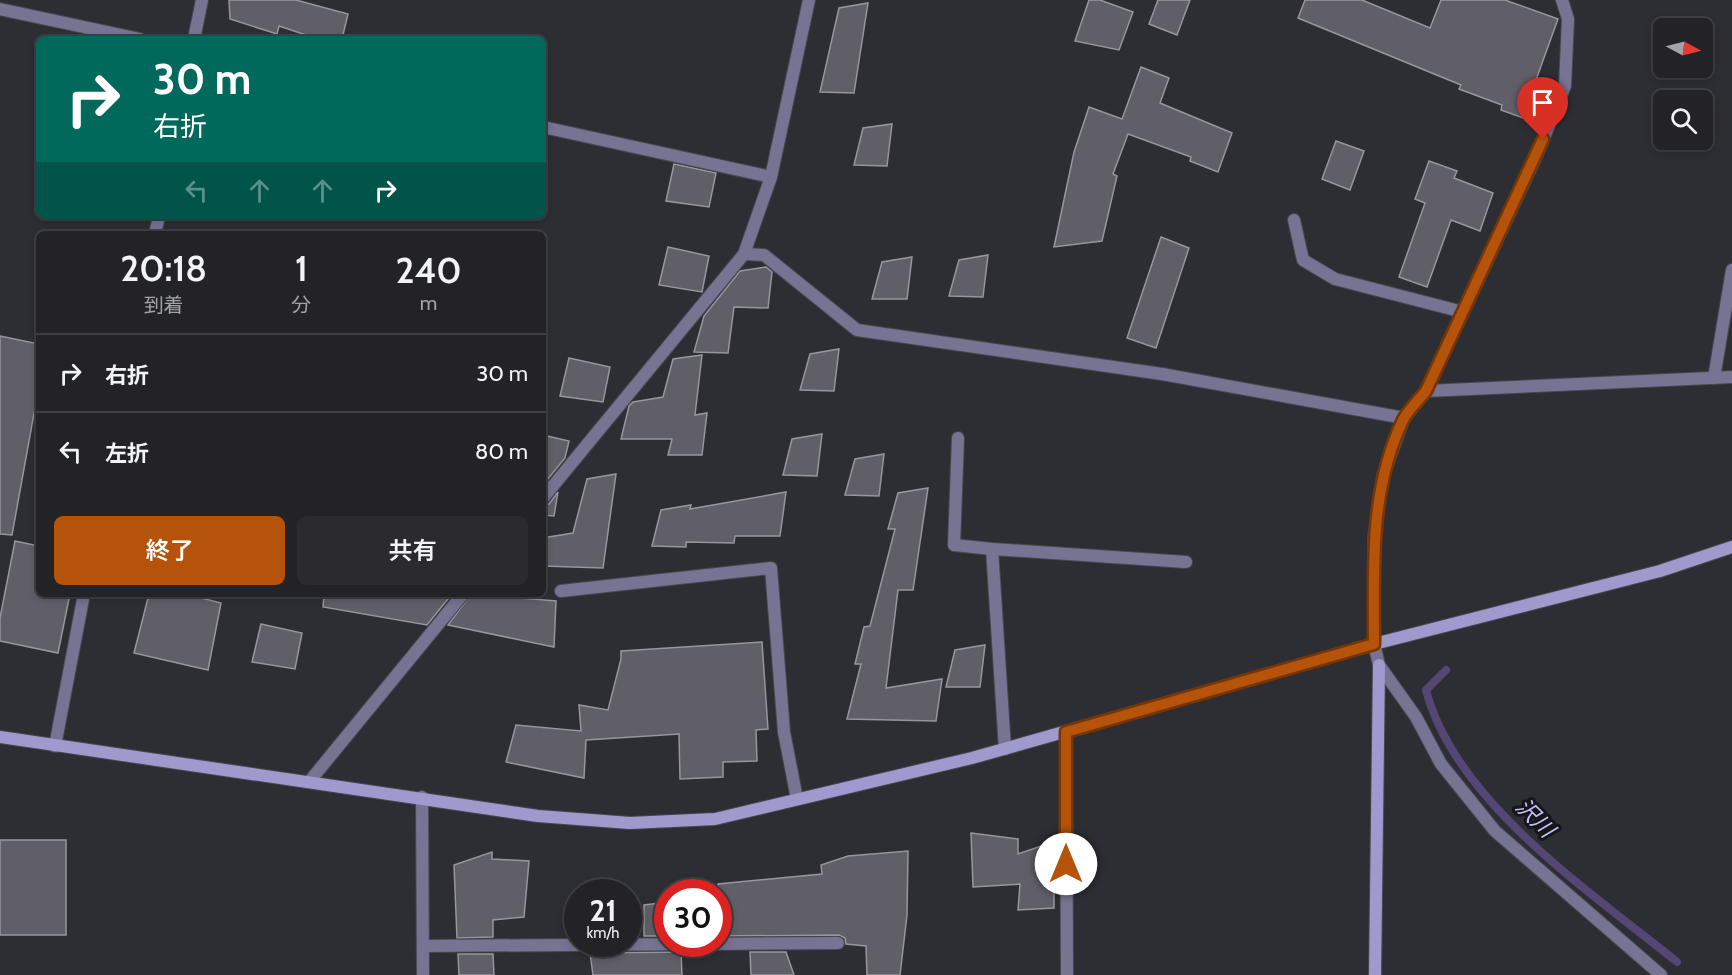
<!DOCTYPE html>
<html lang="ja">
<head>
<meta charset="utf-8">
<style>
  :root { --surface:#222227; --page:#2a2a2f; --text:#f1f3f6; --muted:#a2a4a7; --line:#3f3f44; --accent:#b45309 }
  body { margin:0; font-family:Cabin,"Noto Sans JP",sans-serif; background:var(--page); color:var(--text); height:100vh; display:flex; flex-direction:column; font-size:22px; white-space:nowrap }
  * { box-sizing:border-box; margin:0 }
  p { font-size:20px; color:var(--muted) }
  .icon { flex:none; width:33px; height:33px; fill:none; stroke:currentColor; stroke-width:2; stroke-linecap:round; stroke-linejoin:round }
  .map { position:relative; flex:1; overflow:hidden }
  .panel { position:absolute; left:36px; top:231px; width:510px; height:366px; display:flex; flex-direction:column; background:var(--surface); border-radius:9px; box-shadow:0 3px 9px #0003,0 0 0 2px var(--line) }
  .panel>* { flex:none }
  .banner { position:absolute; left:36px; top:36px; width:510px; height:183px; border-radius:9px; box-shadow:0 3px 9px #0003,0 0 0 2px var(--line); background:#00695c; color:#fff; overflow:hidden }
  .needle { width:39px; rotate:97deg }
  .tools { position:absolute; left:1653px; top:18px; display:grid; gap:12px }
  .tools a { display:grid; place-items:center; width:60px; height:60px; border-radius:9px; background:var(--surface); box-shadow:0 3px 9px #0003,0 0 0 2px var(--line); font-size:30px }
  .speed { position:absolute; left:564px; top:879px; display:flex; gap:12px; font-size:30px; font-weight:700; text-align:center }
  .speed>* { display:grid; place-content:center; width:78px; height:78px; border-radius:50%; background:var(--surface); box-shadow:0 3px 9px #0003,0 0 0 2px var(--line); line-height:1 }
  .speed small { font-size:15px; font-weight:400 }
  .speed .limit { border:9px solid #d22; background:#fff; color:#111 }
  .pin { position:absolute; display:grid; place-items:center; width:51px; height:51px; color:#fff; margin:-62px -26px; border-radius:50% 50% 50% 0; rotate:-45deg; box-shadow:0 0 6px #0007 }
  .pin .icon { rotate:45deg }
  .me { position:absolute; width:66px; margin:-33px; rotate:0deg; stroke-linejoin:round; filter:drop-shadow(0 0 4px #0008) }
  .turn { display:flex; align-items:center; gap:21px; height:126px; padding:0 18px; font-size:27px }
  .turn .icon { width:78px; height:78px; stroke-width:2.5 }
  .turn b { display:block; font-size:42px; line-height:51px }
  .lanes { display:flex; align-items:center; height:57px; padding:0 18px; background:#0003; justify-content:center; gap:30px; direction:ltr }
  .lanes .off { opacity:.35 }
  .eta { display:flex; justify-content:space-evenly; align-items:center; height:102px; text-align:center }
  .eta b { font-size:36px; font-weight:600; line-height:42px }
  .button { display:flex; gap:12px; margin-top:auto; padding:12px 18px }
  .button a { flex:1; height:69px; border-radius:9px; background:var(--accent); color:#fff; font-size:24px; font-weight:600; line-height:69px; text-align:center }
  .button a+a { background:var(--page); color:var(--text) }
  ul { padding:0; list-style:none }
  li { display:flex; align-items:center; gap:18px; height:78px; padding:0 18px; border-top:2px solid var(--line) }
  li div { flex:1 }
  li b { display:block; font-size:22px }
  li em { font-style:normal }
  .map>svg:first-child { display:block }
  .lines { fill:none; stroke-linecap:round; stroke-linejoin:round }
  .stream { stroke:#554775; stroke-width:8 }
  .building { fill:#605f68; stroke:#96969f; stroke-width:1.5 }
  .street-casing { stroke:#49484f; stroke-width:14 }
  .secondary-casing { stroke:#49484f; stroke-width:14 }
  .street { stroke:#767393; stroke-width:12 }
  .secondary { stroke:#9f9acd; stroke-width:12 }
  .route-casing { stroke:#753606; stroke-width:15 }
  .route { stroke:#b45309; stroke-width:10 }
  .labels { text-anchor:middle; dominant-baseline:central; stroke-width:6; stroke-linejoin:round; paint-order:stroke }
  .water-label { font-size:22px; font-style:italic; fill:#c4bffa; stroke:#161619 }
</style>
</head>
<body>
<div class="map">
<svg width="1732" height="975" viewBox="0 0 1732 975">
  <rect width="100%" height="100%" fill="#2d2d34"/>
  <g class="lines">
    <path class="stream" d="M1446,670l-20,20c29,112 165,202 251,272"/>
  </g>
  <g class="building">
    <polygon points="229,0 296,0 348,14 342,39 318,39 279,26 277,34 230,19"/>
    <polygon points="1089,0 1100,0 1133,12 1119,50 1075,41"/>
    <polygon points="1158,0 1190,0 1177,35 1149,24"/>
    <polygon points="1305,0 1362,0 1430,28 1441,0 1505,0 1558,19 1536,80 1543,82 1529,120 1501,110 1502,105 1459,89 1461,85 1298,18"/>
    <polygon points="868,3 854,93 820,92 839,8"/>
    <polygon points="1141,67 1169,78 1160,103 1232,133 1218,172 1190,161 1191,157 1128,134 1113,174 1117,176 1102,241 1054,247 1074,152 1089,107 1122,119"/>
    <polygon points="892,124 887,166 854,165 863,128"/>
    <polygon points="1336,141 1364,151 1350,190 1322,179"/>
    <polygon points="1429,161 1457,171 1454,178 1493,193 1480,231 1451,220 1427,287 1399,277 1425,203 1415,199"/>
    <polygon points="674,164 716,173 709,207 666,201"/>
    <polygon points="1161,237 1189,248 1156,348 1127,338"/>
    <polygon points="668,247 709,256 702,292 659,285"/>
    <polygon points="988,255 983,297 949,296 959,260"/>
    <polygon points="912,257 907,299 872,299 882,262"/>
    <polygon points="766,267 772,272 768,308 734,307 728,353 694,352 704,316 740,271"/>
    <polygon points="0,336 39,344 39,386 12,535 0,534"/>
    <polygon points="839,349 834,391 800,390 810,354"/>
    <polygon points="702,355 695,415 707,413 702,455 668,455 672,439 621,439 629,406 633,402 663,397 673,359"/>
    <polygon points="569,358 610,367 603,402 560,396"/>
    <polygon points="822,434 817,476 783,475 792,439"/>
    <polygon points="543,435 569,441 565,458 543,485"/>
    <polygon points="884,454 879,496 845,495 855,459"/>
    <polygon points="616,474 603,568 543,566 543,538 573,533 587,479"/>
    <polygon points="928,488 913,590 898,590 886,688 942,679 936,721 847,719 861,664 855,664 864,627 870,626 895,529 888,529 898,493"/>
    <polygon points="558,492 554,516 543,515 543,506 549,504"/>
    <polygon points="786,492 780,536 735,536 734,543 686,542 686,547 652,546 661,510 691,505 690,509"/>
    <polygon points="15,541 39,546 39,594 70,594 58,653 0,641 0,618"/>
    <polygon points="149,594 186,594 221,603 208,670 134,653"/>
    <polygon points="324,594 452,594 427,625 323,607"/>
    <polygon points="471,594 556,601 554,647 448,625"/>
    <polygon points="261,624 302,633 295,669 252,662"/>
    <polygon points="762,642 768,729 756,730 757,761 723,762 723,777 680,779 679,734 586,740 584,778 506,762 516,725 581,731 579,705 608,710 621,659 621,651"/>
    <polygon points="985,645 980,687 946,687 955,650"/>
    <polygon points="971,833 1018,839 1018,854 1047,844 1046,881 1054,882 1054,908 1018,910 1020,884 973,887"/>
    <rect x="0" y="840" width="66" height="95"/>
    <polygon points="908,851 907,915 900,975 867,975 866,946 846,944 845,938 839,935 718,936 718,884 822,874 821,865 848,856"/>
    <polygon points="492,852 492,859 529,861 524,917 493,920 493,937 457,938 454,865"/>
    <polygon points="668,902 668,936 644,936 644,905"/>
    <polygon points="681,952 682,975 593,975 590,953"/>
    <polygon points="750,952 786,952 794,975 751,975"/>
    <polygon points="458,954 493,954 494,975 459,975"/>
  </g>
  <g class="lines">
    <g class="street-casing">
      <g id="street">
        <polyline points="0,9 140,39"/>
        <polyline points="194,39 202,0"/>
        <polyline points="543,127 771,177"/>
        <polyline points="1294,220 1303,260 1335,279 1463,312"/>
        <polyline points="155,234 159,216"/>
        <polyline points="744,254 764,255 857,330 1162,374 1404,418"/>
        <polyline points="1714,378 1732,270"/>
        <polyline points="1426,391 1536,157 1565,86 1568,19 1562,0"/>
        <polyline points="958,438 954,545 992,549 1005,749"/>
        <polyline points="543,498 744,254 771,177 809,0"/>
        <polyline points="992,549 1186,562"/>
        <polyline points="561,591 771,568 784,732 797,799"/>
        <polyline points="1066,732 1067,975"/>
        <polyline points="55,746 84,594"/>
        <polyline points="309,782 463,594"/>
        <polyline points="422,797 423,975"/>
        <polyline points="423,946 838,943"/>
        <polyline points="1661,975 1495,831 1441,764 1416,717 1379,665 1374,644 1374,538 1383,476 1404,418 1426,391 1732,377"/>
      </g>
    </g>
    <g class="secondary-casing">
      <g id="secondary">
        <polyline points="0,737 538,816 630,823 715,819 972,758 1374,644 1660,571 1732,547"/>
        <polyline points="1375,975 1379,665"/>
      </g>
    </g>
    <use href="#street" class="street"/>
    <use href="#secondary" class="secondary"/>
  </g>
  <g class="lines">
    <g class="route-casing">
      <path id="route" d="M1066,864v-132l308,-88c0,-76 -5,-153 29,-224 5,-10 16,-20 23,-29l117,-252"/>
    </g>
    <use href="#route" class="route"/>
  </g>
  <g class="labels">
    <g class="water-label">
      <text transform="translate(1535 818) rotate(45)">沢川</text>
    </g>
  </g>
</svg>
<div class="tools">
<a><svg class="needle" viewBox="-14 -14 28 28"><path d="M0-13l5 13h-10z" fill="#e53935"/><path d="M0 13l5-13h-10z" fill="#a2a4a7"/></svg></a>
<a><svg class="icon" aria-label="search" viewBox="0 0 24 24"><circle cx="10" cy="10" r="6"/><path d="M15 15l6 6"/></svg></a>
</div>
<div class="speed"><div>21<small>km/h</small></div><div class="limit">30</div></div>
<div class="pin" style="left:1543px;top:139px;background:#d93025"><svg class="icon" aria-label="arrive" viewBox="0 0 24 24"><path d="M6 21V4h12l-3 4 3 4H6"/></svg></div>
<svg class="me" style="left:1066px;top:864px" viewBox="-20 -20 40 40"><circle r="19" fill="#fff"/><path d="M0-13L10 11 0 6-10 11z" fill="#b45309"/></svg>
<div class="banner">
<div class="turn"><svg class="icon" aria-label="right" viewBox="0 0 24 24"><path d="M7 20v-9h11M14 6l5 5-5 5"/></svg><div><b>30 m</b>右折</div></div>
<div class="lanes"><svg class="icon off" aria-label="left" viewBox="0 0 24 24"><path d="M17 20v-9H6M10 6l-5 5 5 5"/></svg><svg class="icon off" aria-label="ahead" viewBox="0 0 24 24"><path d="M12 20V5M6 11l6-6 6 6"/></svg><svg class="icon off" aria-label="ahead" viewBox="0 0 24 24"><path d="M12 20V5M6 11l6-6 6 6"/></svg><svg class="icon" aria-label="right" viewBox="0 0 24 24"><path d="M7 20v-9h11M14 6l5 5-5 5"/></svg></div>
</div>
<section class="panel">
<div class="eta">
<div><b>20:18</b><p>到着</p></div>
<div><b>1</b><p>分</p></div>
<div><b>240</b><p>m</p></div>
</div>
<ul>
<li><svg class="icon" aria-label="right" viewBox="0 0 24 24"><path d="M7 20v-9h11M14 6l5 5-5 5"/></svg><div><b>右折</b></div><em>30 m</em></li>
<li><svg class="icon" aria-label="left" viewBox="0 0 24 24"><path d="M17 20v-9H6M10 6l-5 5 5 5"/></svg><div><b>左折</b></div><em>80 m</em></li>
</ul>
<div class="button"><a>終了</a><a>共有</a></div>
</section>
</div>
</body>
</html>
